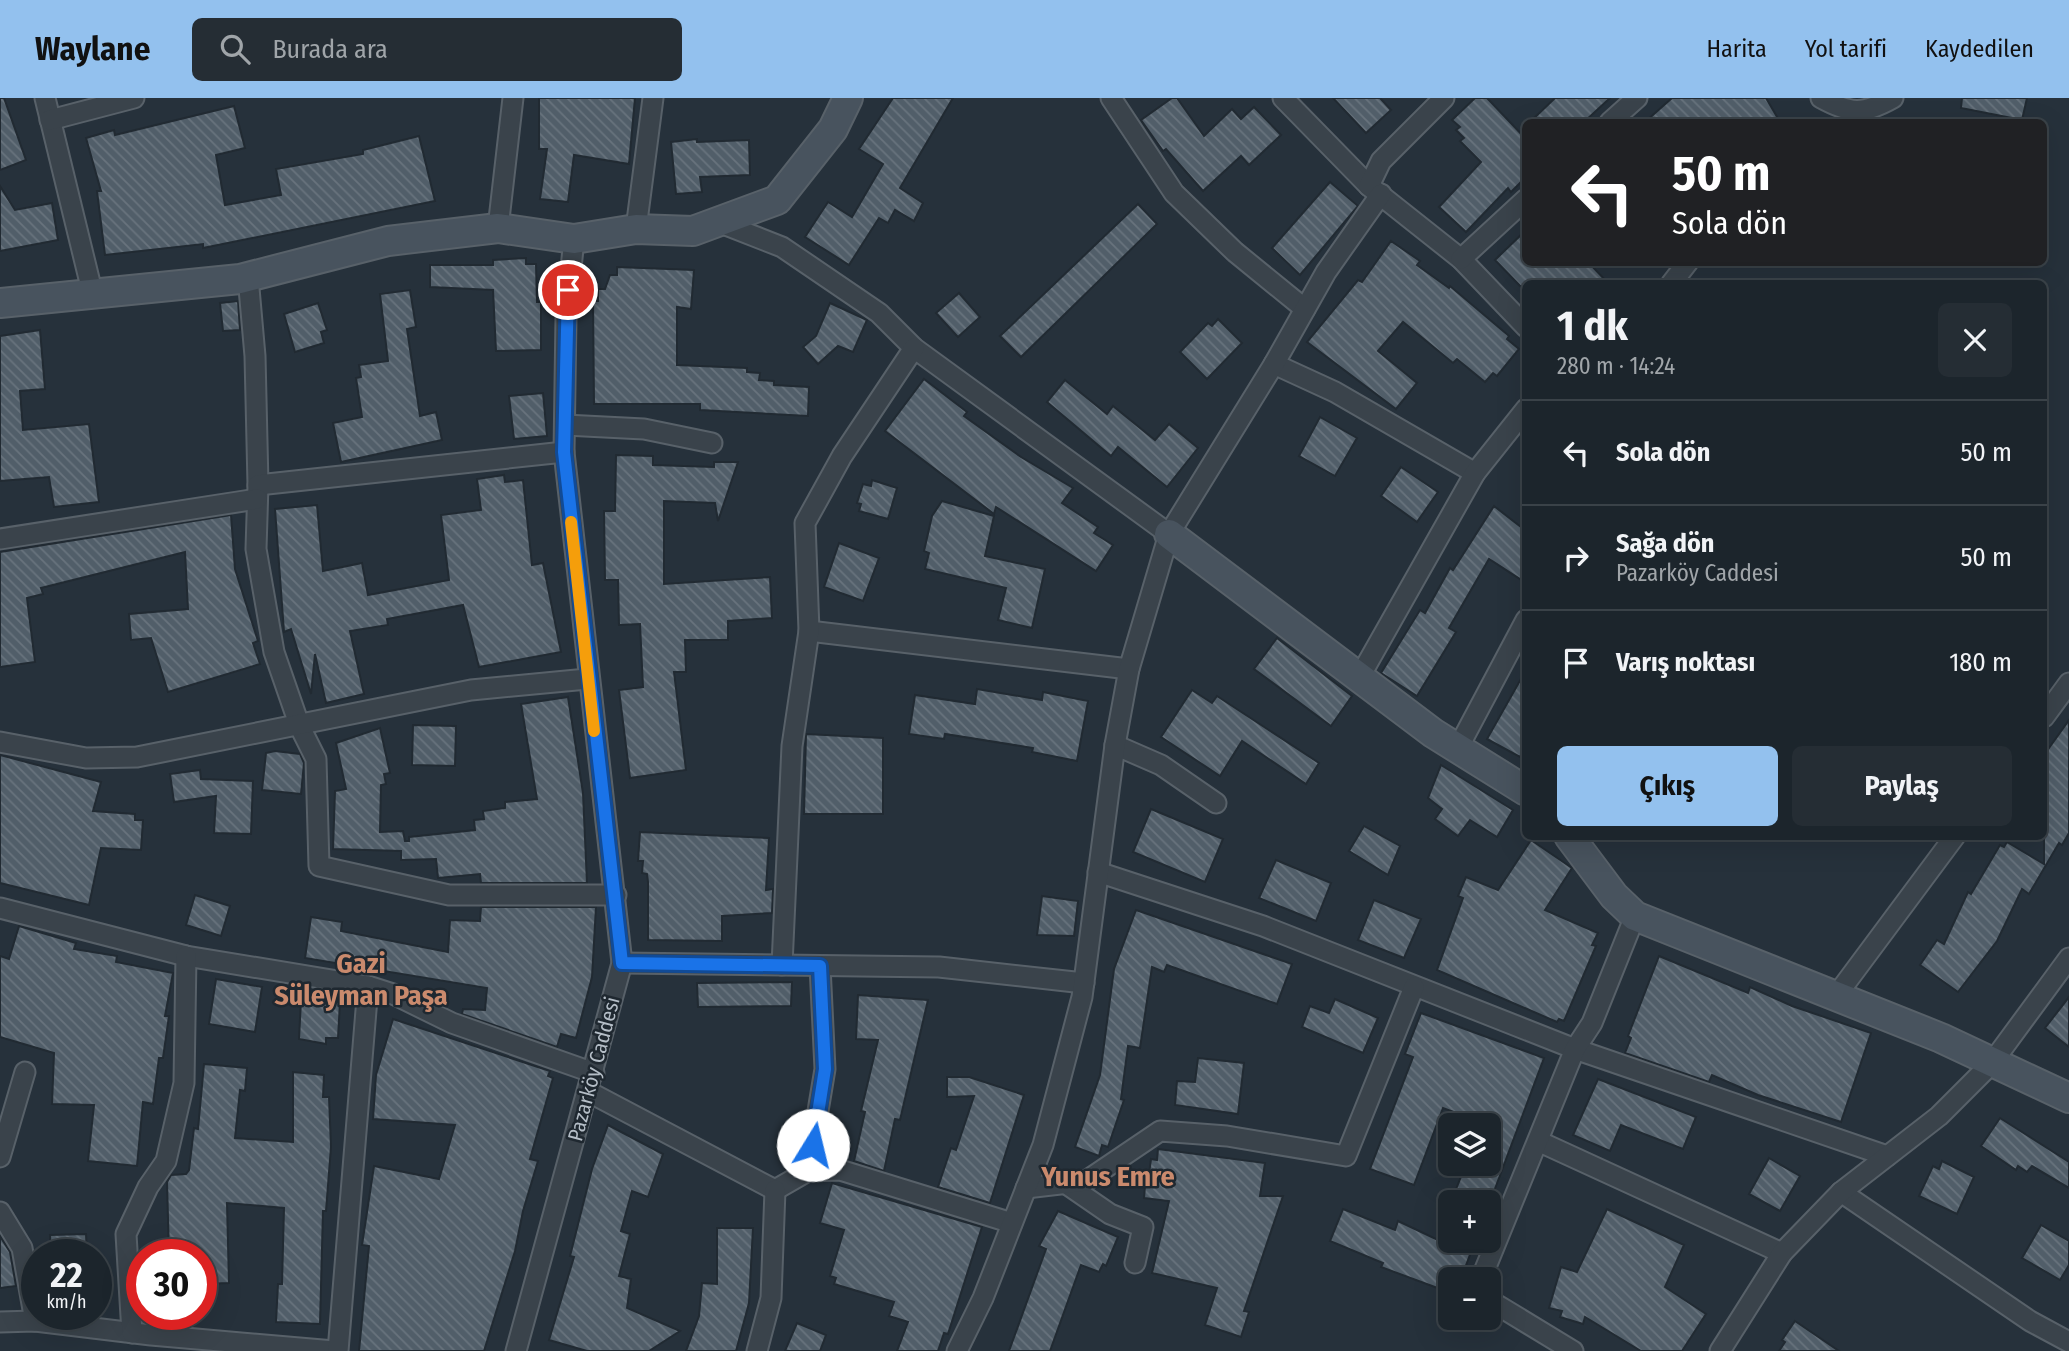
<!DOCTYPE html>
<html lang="tr">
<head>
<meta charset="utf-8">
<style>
  :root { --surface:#1c252c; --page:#252d34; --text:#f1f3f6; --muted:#a0a5a9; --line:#3a4248; --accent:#93c1ee }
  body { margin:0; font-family:"Fira Sans Condensed",sans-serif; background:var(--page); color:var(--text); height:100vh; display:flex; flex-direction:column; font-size:26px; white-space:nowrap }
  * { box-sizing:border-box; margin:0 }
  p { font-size:23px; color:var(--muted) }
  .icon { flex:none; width:38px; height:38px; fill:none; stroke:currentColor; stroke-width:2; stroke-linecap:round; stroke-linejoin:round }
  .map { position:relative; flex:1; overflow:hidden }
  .panel { position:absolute; left:1522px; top:182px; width:525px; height:560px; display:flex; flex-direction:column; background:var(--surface); border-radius:10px; box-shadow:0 7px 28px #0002,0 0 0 2px var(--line) }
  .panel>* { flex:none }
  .hud { position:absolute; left:1522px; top:21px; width:525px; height:147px; border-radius:10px; box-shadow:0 7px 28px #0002,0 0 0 2px var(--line); background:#202124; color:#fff; overflow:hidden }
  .controls { position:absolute; left:1438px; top:1015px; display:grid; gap:14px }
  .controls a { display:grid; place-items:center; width:63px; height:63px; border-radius:10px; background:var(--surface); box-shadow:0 7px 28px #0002,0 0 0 2px var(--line); font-size:35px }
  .speed { position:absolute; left:21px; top:1141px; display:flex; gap:14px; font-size:35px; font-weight:700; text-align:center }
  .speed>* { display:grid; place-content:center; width:91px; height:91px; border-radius:50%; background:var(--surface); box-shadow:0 7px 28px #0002,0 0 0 2px var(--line); line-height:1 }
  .speed small { font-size:18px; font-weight:400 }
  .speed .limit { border:10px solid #d22; background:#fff; color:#111 }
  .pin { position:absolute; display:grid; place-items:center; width:60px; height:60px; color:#fff; margin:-30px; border:4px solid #fff; border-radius:50%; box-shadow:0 2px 7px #0007 }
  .me { position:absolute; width:77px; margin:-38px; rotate:9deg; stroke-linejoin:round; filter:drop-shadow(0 0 5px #0008) }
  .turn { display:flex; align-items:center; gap:24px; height:147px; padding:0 35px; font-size:32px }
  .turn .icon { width:91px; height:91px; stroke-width:2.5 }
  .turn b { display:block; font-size:49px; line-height:60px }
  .round { display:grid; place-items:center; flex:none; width:74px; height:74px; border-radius:10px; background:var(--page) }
  .headline { display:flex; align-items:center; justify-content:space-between; height:119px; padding:0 35px }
  h1 { font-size:42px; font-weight:700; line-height:52px }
  .cta { display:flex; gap:14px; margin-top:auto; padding:14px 35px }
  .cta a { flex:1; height:80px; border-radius:10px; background:var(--accent); color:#111; font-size:28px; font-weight:700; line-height:80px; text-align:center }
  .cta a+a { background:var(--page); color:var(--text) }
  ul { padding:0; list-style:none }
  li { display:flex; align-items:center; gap:21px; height:105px; padding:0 35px; border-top:2px solid var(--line) }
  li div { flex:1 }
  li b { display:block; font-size:26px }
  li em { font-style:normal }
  header { display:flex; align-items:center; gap:42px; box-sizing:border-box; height:98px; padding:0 35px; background:var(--accent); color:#111 }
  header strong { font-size:33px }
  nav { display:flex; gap:38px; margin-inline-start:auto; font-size:24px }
  .search { width:490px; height:63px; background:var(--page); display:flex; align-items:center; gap:18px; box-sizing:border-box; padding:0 24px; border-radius:10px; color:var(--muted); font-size:26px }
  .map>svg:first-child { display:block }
  .building { fill:url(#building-back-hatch); stroke:#212a32; stroke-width:2 }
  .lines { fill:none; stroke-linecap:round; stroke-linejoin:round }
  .street-casing { stroke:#586169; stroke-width:23 }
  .secondary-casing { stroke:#586169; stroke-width:32 }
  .street { stroke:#3a434b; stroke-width:19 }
  .secondary { stroke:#48535e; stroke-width:28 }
  .route-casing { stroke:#114b97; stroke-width:18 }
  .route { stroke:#1a73e8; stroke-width:12 }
  .slow { stroke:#f59e0b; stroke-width:12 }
  .labels { text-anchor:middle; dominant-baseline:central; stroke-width:5; stroke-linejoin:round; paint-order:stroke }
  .street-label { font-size:21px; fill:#b5bec7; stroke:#1f2830 }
  .district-label { font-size:28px; font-weight:bold; fill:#ca8a6d; stroke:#1f2830 }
</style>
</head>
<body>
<header>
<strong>Waylane</strong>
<div class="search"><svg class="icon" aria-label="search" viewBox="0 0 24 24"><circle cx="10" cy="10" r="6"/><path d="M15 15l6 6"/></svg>Burada ara</div>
<nav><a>Harita</a><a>Yol tarifi</a><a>Kaydedilen</a></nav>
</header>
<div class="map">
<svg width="2069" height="1253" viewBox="0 0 2069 1253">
  <defs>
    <pattern id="building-back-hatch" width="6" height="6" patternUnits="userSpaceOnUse" patternTransform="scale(1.75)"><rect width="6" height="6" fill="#515e69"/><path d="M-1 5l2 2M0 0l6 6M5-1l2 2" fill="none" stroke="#68737d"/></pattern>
  </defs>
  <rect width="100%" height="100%" fill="#26313b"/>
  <g class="building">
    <polygon points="0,0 4,0 26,62 0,72"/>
    <polygon points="539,0 635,0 629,66 574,57 568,104 540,101 547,51 539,51"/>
    <polygon points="893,0 953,0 900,90 923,105 914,123 895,112 888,125 879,120 849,167 805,139 828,104 852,119 883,66 859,51"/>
    <polygon points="1172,0 1177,0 1204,38 1232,11 1241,21 1254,9 1281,37 1249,67 1241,58 1203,93 1166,51 1163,53 1141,22"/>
    <polygon points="1333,0 1380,0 1391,12 1366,35"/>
    <polygon points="1475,0 1487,0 1526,41 1526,79 1511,94 1508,90 1466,134 1439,109 1481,64 1460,43 1464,40 1456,32 1460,29 1452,22"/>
    <polygon points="1555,0 1610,0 1584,24 1530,24"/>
    <polygon points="1672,0 1766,0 1780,24 1645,24"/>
    <polygon points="1962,0 2027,0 2022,22 1961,10"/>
    <polygon points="234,8 245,50 216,57 225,107 281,97 276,71 363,56 363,52 419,38 435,103 203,150 203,146 105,157 97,93 101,93 86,40 114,32 115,37"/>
    <polygon points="697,41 697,44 749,42 750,77 700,79 702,94 676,96 671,44"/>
    <polygon points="1330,84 1358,108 1300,177 1272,150"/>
    <polygon points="0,88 15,112 52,105 58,142 0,153"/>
    <polygon points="1138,106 1157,126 1021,259 1000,238"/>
    <polygon points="1526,132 1526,164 1588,164 1609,186 1526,186 1526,194 1495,162"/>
    <polygon points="1391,143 1420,163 1417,167 1449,190 1450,188 1509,238 1507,241 1519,251 1497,278 1493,275 1485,284 1457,261 1453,265 1403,224 1378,253 1417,285 1396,311 1307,244 1358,182 1362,184"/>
    <polygon points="526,160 526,166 536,166 537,204 541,204 541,252 496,253 493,192 430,189 430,167 493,167 493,162"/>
    <polygon points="617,169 694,172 691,211 677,209 677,267 747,270 747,274 760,275 759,282 774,283 774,287 809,289 808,318 700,312 700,306 594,306 593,203 598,203 598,191 605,191 610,177 617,177"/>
    <polygon points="410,192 416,229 407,231 420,318 436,314 442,342 341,364 333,325 362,319 356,280 361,279 359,267 388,263 380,196"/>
    <polygon points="959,195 980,219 958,239 936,215"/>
    <polygon points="238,203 240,232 223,233 220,205"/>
    <polygon points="318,205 327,232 321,234 324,245 295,254 284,216"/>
    <polygon points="830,205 867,222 853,254 838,248 818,266 803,249 816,238"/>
    <polygon points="1218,221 1242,245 1207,281 1180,254 1208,225 1212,228"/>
    <polygon points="40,232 45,291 20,293 23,332 89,326 99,404 54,409 49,379 0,383 0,238"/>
    <polygon points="924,281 967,314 964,318 1021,359 1073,390 1062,405 1098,429 1094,435 1113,447 1096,473 996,409 994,416 885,333"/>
    <polygon points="1065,282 1107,316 1113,308 1155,342 1169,326 1198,350 1167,389 1118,349 1111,358 1047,304"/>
    <polygon points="543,295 547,338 514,341 509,298"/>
    <polygon points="1320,319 1357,340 1335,378 1299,358"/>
    <polygon points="616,357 653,358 653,367 714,369 714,364 738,364 718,423 715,405 664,403 664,486 770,479 772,520 728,523 728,542 685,542 686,574 674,574 686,672 630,680 619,592 643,589 640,526 619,527 618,482 605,482 604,413 615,413"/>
    <polygon points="1401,369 1438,394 1417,424 1381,398"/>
    <polygon points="504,377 505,384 523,382 532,467 543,465 561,554 479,569 463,507 387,521 388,527 350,533 364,596 326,605 315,556 311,596 291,531 284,534 275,411 317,407 323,473 362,465 368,497 449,482 441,417 481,412 477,381"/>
    <polygon points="872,382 897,390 888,421 859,413 861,406 857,405 863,386 871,388"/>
    <polygon points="942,403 994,418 985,458 1045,471 1032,530 998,522 1006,490 925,471 929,455 924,453 932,418"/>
    <polygon points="1494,408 1526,433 1526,485 1489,461 1449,530 1456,534 1417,598 1381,575 1420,512 1425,515 1450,470 1453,472"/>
    <polygon points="231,417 235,471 258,543 253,545 260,566 168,594 151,540 131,542 129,516 188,511 185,454 41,490 43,496 27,500 35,564 0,569 0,454"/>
    <polygon points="839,445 879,460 863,503 824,489"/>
    <polygon points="1277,540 1352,598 1331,628 1254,571"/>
    <polygon points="1526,572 1526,648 1520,659 1487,641"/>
    <polygon points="977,591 1042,602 1043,594 1088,603 1077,663 1032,654 1033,650 945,636 944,641 909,636 915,597 975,606"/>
    <polygon points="1192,592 1212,605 1217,598 1319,665 1306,686 1242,643 1220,678 1161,639"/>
    <polygon points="568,599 583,695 587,785 481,785 480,776 438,780 436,761 401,762 401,753 333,751 335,693 346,691 336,645 380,630 390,675 384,676 386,686 381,687 380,734 403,733 405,743 409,743 409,739 475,732 474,722 484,721 483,713 505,710 505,704 537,701 521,606"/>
    <polygon points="2069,622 2069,735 2062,747 2059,745 2029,796 2022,791 1997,843 1958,894 1920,867 1937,842 1944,846 1968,794 1971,796 2000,747 2004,749 2007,744 2044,766 2044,657"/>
    <polygon points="413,627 456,628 455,668 412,667"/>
    <polygon points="806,636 883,640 883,716 804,716"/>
    <polygon points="275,653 300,656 304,665 301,696 262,692 266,655"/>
    <polygon points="0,657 101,684 93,713 135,716 135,722 143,722 141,752 101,750 89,807 0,785"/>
    <polygon points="1441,667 1513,712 1497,739 1470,722 1458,738 1435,721 1442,711 1428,700"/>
    <polygon points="200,672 201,681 253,683 251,736 214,735 216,698 174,704 170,676"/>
    <polygon points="1151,711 1223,741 1205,784 1133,754"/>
    <polygon points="1364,728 1400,748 1388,777 1349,753"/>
    <polygon points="640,734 769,740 766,792 773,791 772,815 722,818 722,843 648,842 648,784 647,776 642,775 643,763 638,763"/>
    <polygon points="1531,742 1572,770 1545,812 1598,835 1592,847 1596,848 1564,923 1559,921 1557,924 1437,872 1463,800 1458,798 1466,779 1498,792"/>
    <polygon points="1276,762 1331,785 1316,823 1259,800"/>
    <polygon points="195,797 230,808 221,838 186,827"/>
    <polygon points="1042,798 1078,803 1074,838 1037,837"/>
    <polygon points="1374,802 1421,821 1404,860 1358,842"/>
    <polygon points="481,809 596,809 592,879 576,940 561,936 557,949 462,916 463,911 485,912 487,890 305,860 311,819 342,824 341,833 448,854 450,822 480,823"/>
    <polygon points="1136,812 1292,866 1277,906 1167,867 1164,874 1152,869 1140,950 1128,948 1121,1001 1124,1002 1108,1049 1102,1047 1099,1058 1075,1049 1100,977 1114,871"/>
    <polygon points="19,828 76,845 74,851 117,858 116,864 173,875 165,918 169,918 163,960 159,960 153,1006 143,1004 137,1068 88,1063 94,1007 52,1006 54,955 0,939 0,858 9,861"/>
    <polygon points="1659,858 1748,895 1750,889 1792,908 1871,935 1841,1024 1758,997 1712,977 1709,984 1625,955 1631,940 1628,938"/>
    <polygon points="216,881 262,889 255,934 209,926"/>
    <polygon points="792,884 791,908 698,909 697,885"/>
    <polygon points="858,897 928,902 900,1022 895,1021 884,1073 854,1063 865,1014 861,1013 878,942 856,941"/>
    <polygon points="2069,899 2069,949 2045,930"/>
    <polygon points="1335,901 1378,920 1363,955 1302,929 1310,908 1329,915"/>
    <polygon points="301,902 340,904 338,940 326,940 326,946 299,941"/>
    <polygon points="1421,915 1544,960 1490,1104 1451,1104 1466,1066 1489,1066 1489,1027 1443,1010 1414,1087 1370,1071 1413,959 1405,956"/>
    <polygon points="393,921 550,973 548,978 553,980 530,1061 538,1063 523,1113 515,1153 484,1253 359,1253 369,1148 362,1147 374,1068 439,1081 455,1027 373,1021 376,977"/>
    <polygon points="1198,960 1244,965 1238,1016 1175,1007 1177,983 1195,984"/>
    <polygon points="204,966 247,970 245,993 240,992 235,1040 293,1044 293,974 324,977 323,999 329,999 331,1049 326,1113 323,1113 320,1226 276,1224 278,1186 282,1186 284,1110 227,1105 229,1185 201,1186 201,1157 169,1157 167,1084 171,1077 186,1076 189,1072 194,1030 198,1031"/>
    <polygon points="947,979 969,979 1024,997 990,1105 938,1089 951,1050 956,1052 974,998 947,999"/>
    <polygon points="1598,981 1696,1019 1683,1051 1621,1027 1610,1053 1573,1037"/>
    <polygon points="2000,1020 2069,1064 2069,1090 2032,1068 2027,1074 2018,1068 2016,1072 1981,1048"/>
    <polygon points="608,1027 663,1056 648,1099 632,1093 621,1133 630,1136 619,1178 631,1181 627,1210 680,1233 649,1253 587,1253 549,1242 574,1159 570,1158 592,1071"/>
    <polygon points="1158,1051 1265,1065 1260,1098 1283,1098 1244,1213 1249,1214 1241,1239 1205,1227 1217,1190 1152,1175 1169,1103 1144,1100 1146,1076 1149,1076 1151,1061 1157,1062"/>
    <polygon points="1769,1060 1800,1078 1780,1113 1749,1096"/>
    <polygon points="1942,1063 1974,1079 1957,1116 1919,1098 1933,1068 1939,1071"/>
    <polygon points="832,1085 982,1129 948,1236 944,1235 938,1253 897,1253 908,1224 889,1218 894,1204 834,1186 836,1180 830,1178 844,1132 820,1125"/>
    <polygon points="1343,1111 1395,1132 1398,1123 1440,1143 1475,1143 1461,1181 1451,1181 1451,1195 1381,1169 1383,1165 1330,1143"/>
    <polygon points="1607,1111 1684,1147 1665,1189 1706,1216 1682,1253 1641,1253 1585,1219 1583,1226 1560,1219 1562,1213 1549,1210 1561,1169 1577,1174"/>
    <polygon points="1058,1113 1118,1139 1106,1168 1103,1166 1099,1174 1081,1167 1050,1253 1009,1253 1046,1151 1039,1148"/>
    <polygon points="2041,1127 2069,1143 2069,1167 2060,1182 2022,1160"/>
    <polygon points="717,1130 753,1130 749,1205 736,1253 686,1253 699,1218 702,1185 717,1186"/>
    <polygon points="86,1136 87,1157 51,1157 50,1137"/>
    <polygon points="0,1138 10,1154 16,1188 0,1190"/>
    <polygon points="1795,1223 1839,1253 1779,1253 1785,1244 1782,1242"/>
    <polygon points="797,1225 826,1237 820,1253 785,1253"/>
  </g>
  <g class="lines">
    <g class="street-casing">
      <g id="street">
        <polyline points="45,0 92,193"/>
        <polyline points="1111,0 1174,95 1235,154 1305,211"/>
        <polyline points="1283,0 1369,88 1461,161 1526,229"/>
        <path d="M1821,0c29,16 42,17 72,0"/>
        <polyline points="50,22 134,0"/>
        <polyline points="1610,24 1637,0"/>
        <polyline points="1369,88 1381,63 1444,0"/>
        <polyline points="718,124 782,149 879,215 914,250 1169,436"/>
        <polyline points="498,130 513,0"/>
        <polyline points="636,131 653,0"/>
        <polyline points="1461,161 1526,101"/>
        <polyline points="248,179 255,258 258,387 256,451 274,554 300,629 316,661 319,768 449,797 616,797"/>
        <polyline points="1671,186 1688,164"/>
        <polyline points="1274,266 1335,294 1475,375"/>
        <polyline points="565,327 644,331 712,345"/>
        <polyline points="258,387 564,354"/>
        <polyline points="0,441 257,401"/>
        <polyline points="809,533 1129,571"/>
        <polyline points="1359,580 1475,375 1526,311"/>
        <polyline points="2044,619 2069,585"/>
        <polyline points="0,644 86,660 137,659 471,592 587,581"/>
        <polyline points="1115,647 1161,667 1216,705"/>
        <polyline points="1458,650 1526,522"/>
        <polyline points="1098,774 1263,828 1575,951 1887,1058"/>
        <polyline points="0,810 186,858 368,888 393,896 452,925 594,975"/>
        <polyline points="622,865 939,869 1084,885"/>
        <polyline points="782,867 792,648 809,533 805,425 842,358 914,250"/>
        <polyline points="1836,898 1955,738"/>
        <polyline points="589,994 775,1092 808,1073 840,1072 1012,1125"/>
        <polyline points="1538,1043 1782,1155"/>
        <polyline points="0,1059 25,974"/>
        <polyline points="808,1073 825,971 820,868"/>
        <polyline points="1065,1085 1110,1116 1143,1129 1135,1165"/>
        <polyline points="1026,1090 1086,1083 1160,1033 1227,1038 1346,1058 1414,889"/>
        <polyline points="1841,1094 2030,1223 2069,1244"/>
        <polyline points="0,1114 22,1150 35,1223"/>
        <polyline points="1481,1181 1575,951 1592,925 1635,818"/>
        <polyline points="1489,1202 1573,1253"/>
        <polyline points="0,1224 35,1223 151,1237 334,1253"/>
        <polyline points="132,1235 126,1136 148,1089 166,1063 184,985 186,858"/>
        <polyline points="338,1253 368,888"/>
        <polyline points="516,1253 622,865 564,354 566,219 574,141"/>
        <polyline points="757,1253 771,1200 775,1092"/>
        <polyline points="957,1253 983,1200 1043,1047 1082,899 1115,647 1129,571 1169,436 1274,266 1326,174 1381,96"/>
        <polyline points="1720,1253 1782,1155 1841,1094 1939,1018 1991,966 2069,860"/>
      </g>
    </g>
    <g class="secondary-casing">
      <g id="secondary">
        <polyline points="0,205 240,181 388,143 498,130 574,141 636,131 693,133 777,102 833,31 848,0"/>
        <polyline points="1169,436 1433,635 1526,693"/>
        <polyline points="1569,738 1614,798 1635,818 1941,940 2069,1000"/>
      </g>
    </g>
    <use href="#street" class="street"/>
    <use href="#secondary" class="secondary"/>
  </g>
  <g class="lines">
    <g class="route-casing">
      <polyline id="route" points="568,192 564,354 622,865 820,868 825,971 813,1047"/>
    </g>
    <use href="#route" class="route"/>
    <polyline class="slow" points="571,424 594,633"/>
  </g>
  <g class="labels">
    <g class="street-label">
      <text transform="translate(594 971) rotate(-75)">Pazarköy Caddesi</text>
    </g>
    <g class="district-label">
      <text x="361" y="865">Gazi<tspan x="361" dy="32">Süleyman Paşa</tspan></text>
      <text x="1108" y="1078">Yunus Emre</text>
    </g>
  </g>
</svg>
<div class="controls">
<a><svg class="icon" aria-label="layers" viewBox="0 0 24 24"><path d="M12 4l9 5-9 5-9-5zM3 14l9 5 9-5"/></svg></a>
<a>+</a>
<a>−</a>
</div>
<div class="speed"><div>22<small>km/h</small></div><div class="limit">30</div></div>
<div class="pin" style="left:568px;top:192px;background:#d93025"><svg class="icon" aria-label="arrive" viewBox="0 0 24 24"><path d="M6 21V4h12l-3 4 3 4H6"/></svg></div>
<svg class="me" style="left:813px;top:1047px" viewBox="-20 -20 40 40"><circle r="19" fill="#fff"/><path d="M0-13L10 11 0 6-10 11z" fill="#1a73e8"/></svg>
<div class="hud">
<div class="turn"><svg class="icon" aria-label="left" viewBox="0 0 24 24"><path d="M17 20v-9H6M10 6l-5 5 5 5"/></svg><div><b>50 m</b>Sola dön</div></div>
</div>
<section class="panel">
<div class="headline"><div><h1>1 dk</h1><p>280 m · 14:24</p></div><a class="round"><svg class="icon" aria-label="close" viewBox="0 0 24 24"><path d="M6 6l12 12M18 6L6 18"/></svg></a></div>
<ul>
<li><svg class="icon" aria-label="left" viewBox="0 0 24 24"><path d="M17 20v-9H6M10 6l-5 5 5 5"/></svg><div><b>Sola dön</b></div><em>50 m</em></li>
<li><svg class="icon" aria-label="right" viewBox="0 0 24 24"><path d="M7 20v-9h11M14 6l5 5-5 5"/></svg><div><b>Sağa dön</b><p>Pazarköy Caddesi</p></div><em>50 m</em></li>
<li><svg class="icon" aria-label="arrive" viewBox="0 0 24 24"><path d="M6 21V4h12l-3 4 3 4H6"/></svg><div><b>Varış noktası</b></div><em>180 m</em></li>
</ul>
<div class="cta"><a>Çıkış</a><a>Paylaş</a></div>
</section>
</div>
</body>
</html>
